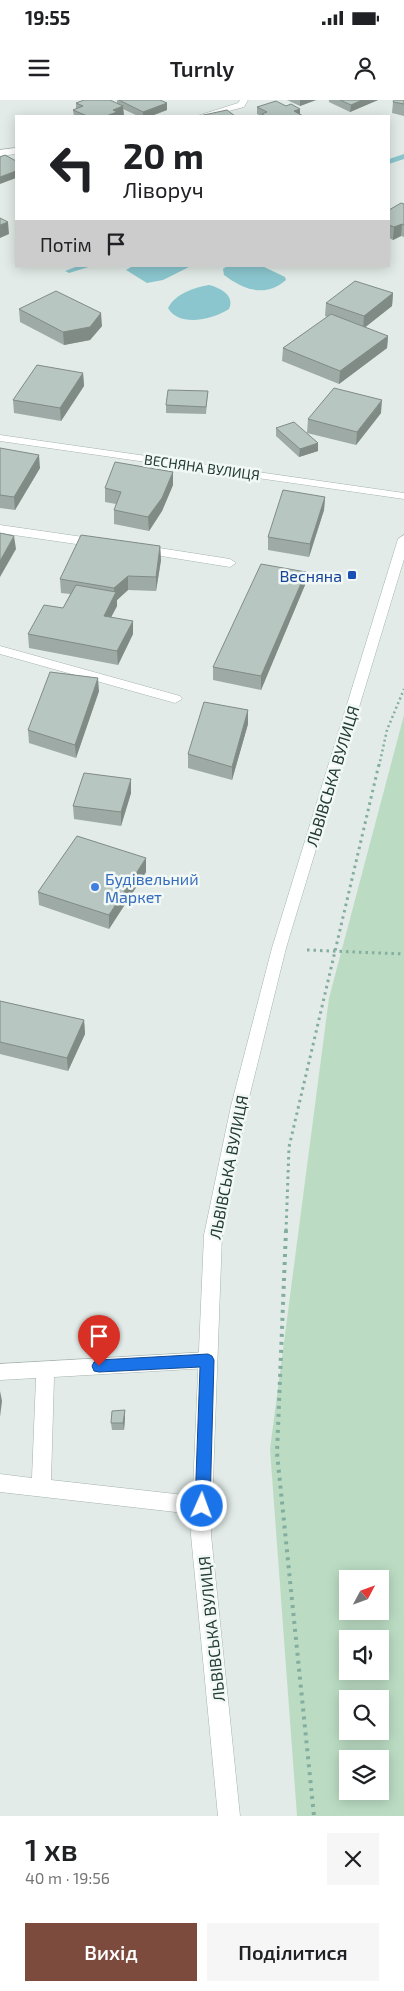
<!DOCTYPE html>
<html lang="uk">
<head>
<meta charset="utf-8">
<style>
  :root { --surface:#fff; --page:#f6f6f6; --text:#202124; --muted:#757577; --accent:#7c4b3e }
  body { margin:0; font-family:"Exo 2",sans-serif; background:var(--page); color:var(--text); height:100vh; display:flex; flex-direction:column; font-size:19px; white-space:nowrap }
  * { box-sizing:border-box; margin:0 }
  p { font-size:16px; color:var(--muted) }
  .icon { flex:none; width:28px; height:28px; fill:none; stroke:currentColor; stroke-width:2; stroke-linecap:round; stroke-linejoin:round }
  .map { position:relative; height:1716px; overflow:hidden }
  .sheet { display:flex; flex-direction:column; background:var(--surface); flex:1 }
  .sheet>* { flex:none }
  .top-card { position:absolute; left:15px; top:15px; width:375px; height:152px; border-radius:0px; box-shadow:0 2px 12px #0003; background:#fff; color:var(--text); overflow:hidden }
  .needle { width:32px; rotate:49deg }
  .fabs { position:absolute; left:339px; top:1470px; display:grid; gap:10px }
  .fabs a { display:grid; place-items:center; width:50px; height:50px; border-radius:0px; background:var(--surface); box-shadow:0 2px 12px #0003; font-size:25px }
  .pin { position:absolute; display:grid; place-items:center; width:42px; height:42px; color:#fff; margin:-51px -21px; border-radius:50% 50% 50% 0; rotate:-45deg; box-shadow:0 0 5px #0007 }
  .pin .icon { rotate:45deg }
  .me { position:absolute; width:55px; margin:-28px; rotate:2deg; stroke-linejoin:round; filter:drop-shadow(0 0 4px #0008) }
  .turn { display:flex; align-items:center; gap:18px; height:105px; padding:0 25px; font-size:22px }
  .turn .icon { width:65px; height:65px; stroke-width:2.5 }
  .turn b { display:block; font-size:35px; line-height:42px }
  .then { display:flex; align-items:center; height:48px; padding:0 25px; background:#0003; gap:10px; font-size:19px }
  .round { display:grid; place-items:center; flex:none; width:52px; height:52px; border-radius:0px; background:var(--page) }
  .summary { display:flex; align-items:center; justify-content:space-between; height:85px; padding:0 25px }
  h1 { font-size:30px; font-weight:600; line-height:38px }
  .action { display:flex; gap:10px; margin-top:auto; padding:10px 25px }
  .action a { flex:1; height:58px; border-radius:0px; background:var(--accent); color:#fff; font-size:20px; font-weight:600; line-height:58px; text-align:center }
  .action a+a { background:var(--page); color:var(--text) }
  .status { display:flex; justify-content:space-between; align-items:center; height:35px; padding:0 25px; background:var(--surface); direction:ltr }
  .status svg { height:14px; fill:currentColor }
  header { display:flex; justify-content:space-between; align-items:center; height:65px; padding:0 25px; background:var(--surface); font-size:22px; font-weight:600 }
  .map>svg:first-child { display:block }
  .green { fill:#bbdcc3; fill-rule:evenodd }
  .water { fill:#8bc6ce }
  .lines { fill:none; stroke-linecap:round; stroke-linejoin:round }
  .stream { fill:#8bc6ce; fill-rule:evenodd }
  .lane-casing { stroke:#a5b3ae; stroke-width:1 }
  .street-casing { stroke:#a5b3ae; stroke-width:1 }
  .secondary-casing { stroke:#a0b7ae; stroke-width:1 }
  .path-far2 { stroke:#83ae9f; stroke-width:2.5; stroke-dasharray:2 3; stroke-linecap:butt }
  .path-far1 { stroke:#83ae9f; stroke-width:3; stroke-dasharray:2.5 4; stroke-linecap:butt }
  .path { stroke:#83ae9f; stroke-width:4; stroke-dasharray:3 5; stroke-linecap:butt }
  .lane { fill:#fff; fill-rule:evenodd }
  .street { fill:#fff; fill-rule:evenodd }
  .secondary { fill:#fff; fill-rule:evenodd }
  .wall { fill:#9daaa5 }
  .shaded-wall { fill:#808b86 }
  .building { fill:#b7c6c0; stroke:#808b86 }
  .route { fill:#1a73e8; stroke:#114b97 }
  .transit-dot { fill:#1a4fb4; stroke:#f2f8f5; stroke-width:2 }
  .shop-dot { fill:#3f7fe0; stroke:#f2f8f5; stroke-width:2 }
  .labels { text-anchor:middle; dominant-baseline:central; stroke-width:5; stroke-linejoin:round; paint-order:stroke }
  .far-street-label { font-size:14px; fill:#223b34; stroke:#f2f8f5 }
  .transit-label { font-size:16px; fill:#164399; stroke:#f2f8f5; text-anchor:end }
  .street-label { font-size:16px; fill:#223b34; stroke:#f2f8f5 }
  .shop-label { font-size:16px; fill:#366cbe; stroke:#f2f8f5; text-anchor:start }
</style>
</head>
<body>
<div class="status"><b>19:55</b><svg viewBox="0 0 49 12"><path d="M0 12V9h3v3zM5 12V6h3v6zM10 12V3h3v9zM15 12V0h3v12zM26 1h20v11H26zM47 4h2v5h-2z"/></svg></div>
<header><svg class="icon" aria-label="menu" viewBox="0 0 24 24"><path d="M4 6h16M4 12h16M4 18h16"/></svg>Turnly<svg class="icon" aria-label="person" viewBox="0 0 24 24"><circle cx="12" cy="8" r="4"/><path d="M4 21q1-7 8-7t8 7"/></svg></header>
<div class="map">
<svg width="404" height="1716" viewBox="0 0 404 1716">
  <rect width="100%" height="100%" fill="#e2ebe7"/>
  <path class="green" d="M404,615v1101h-107l-27,-367 59,-451zM348,1479h32v32h-32zM348,1539h32v32h-32zM348,1599h32v32h-32zM348,1659h32v32h-32z"/>
  <g class="water">
    <polygon points="133,166 191,166 163,180 147,183 126,170"/>
    <path d="M227,166h35l23,11 1,3c-21,18 -42,10 -62,-5l-1,-6z"/>
    <path d="M209,185c12,3 26,11 20,24 -15,10 -50,19 -61,-1 7,-14 27,-21 41,-23z"/>
  </g>
  <g class="lines">
    <g class="stream">
      <polygon points="404,54 404,59 389,64 389,59"/>
      <polygon points="78,166 92,166 69,173 65,171"/>
    </g>
    <g class="lane-casing">
      <g id="lane">
        <polygon points="0,425 97,439 103,443 97,447 0,433"/>
        <polygon points="140,445 230,459 236,463 230,467 136,452 136,446"/>
        <polygon points="0,546 180,596 182,599 175,603 0,554"/>
        <polygon points="208,1252 214,1254 217,1260 214,1266 208,1268 54,1277 51,1380 202,1397 209,1400 212,1406 209,1412 202,1415 0,1392 0,1374 32,1378 36,1278 0,1280 0,1264"/>
      </g>
    </g>
    <g class="street-casing">
      <g id="street">
        <polygon points="240,0 248,0 244,7 210,16 197,16 238,3"/>
        <polygon points="16,48 16,54 0,56 0,50"/>
        <polygon points="0,335 404,393 404,399 0,341"/>
      </g>
    </g>
    <g class="secondary-casing">
      <polygon id="secondary" points="404,435 404,459 286,848 247,1006 222,1135 211,1435 240,1716 218,1716 191,1435 204,1135 231,1006 272,848 398,439"/>
    </g>
    <polyline class="path-far2" points="379,666 387,630 404,589"/>
    <g class="path-far1">
      <polyline points="307,850 404,854"/>
      <polyline points="286,1131 289,1047 379,664"/>
    </g>
    <polyline class="path" points="286,1130 277,1353 314,1716"/>
    <use href="#lane" class="lane"/>
    <use href="#street" class="street"/>
    <use href="#secondary" class="secondary"/>
  </g>
  <g class="wall">
    <polygon points="117,0 160,0 167,10 151,16 138,16 123,9 124,16 74,16 73,10 76,9 76,3 117,3"/>
    <polygon points="287,0 316,0 300,6"/>
    <polygon points="329,0 378,0 350,12 329,2"/>
    <polygon points="404,0 404,16 392,13 393,2"/>
    <polygon points="286,6 300,9 300,14 303,16 261,16 257,14 257,7"/>
    <polygon points="404,104 404,137 401,136 393,140 389,138 389,110"/>
    <polygon points="393,193 392,206 365,227 388,236 387,248 339,284 282,261 283,248 328,217 325,216 326,203"/>
    <polygon points="19,209 102,226 90,240 64,245 20,222"/>
    <polygon points="83,273 84,286 61,321 14,313 13,300"/>
    <polygon points="208,291 206,314 166,313 166,305"/>
    <polygon points="381,313 356,345 307,333 308,319"/>
    <polygon points="276,328 318,351 299,357 276,336"/>
    <polygon points="0,348 40,368 15,410 0,408"/>
    <polygon points="173,372 173,385 162,411 149,431 114,424 114,410 116,404 105,402 105,388"/>
    <polygon points="325,397 324,410 309,457 268,450 268,437"/>
    <polygon points="160,446 161,460 156,491 128,490 117,500 117,506 111,517 133,534 118,565 29,548 28,534 63,508 70,494 61,493 60,479"/>
    <polygon points="306,472 305,485 261,590 213,580 213,567"/>
    <polygon points="99,591 76,658 29,643 28,630"/>
    <polygon points="248,610 248,624 232,680 188,668 188,654"/>
    <polygon points="131,693 121,726 74,719 73,706"/>
    <polygon points="146,772 109,829 39,805 38,792"/>
    <polygon points="0,901 84,920 85,934 68,971 0,954"/>
    <polygon points="125,1318 124,1330 112,1330 111,1323"/>
  </g>
  <g class="shaded-wall">
    <polygon points="300,0 316,0 300,6"/>
    <polygon points="362,0 378,0 350,12 351,5"/>
    <polygon points="167,3 167,10 151,16 143,16 143,12"/>
    <polygon points="123,6 124,16 106,16 113,10"/>
    <polygon points="300,9 300,16 294,11"/>
    <polygon points="16,71 16,78 0,84 0,77"/>
    <polygon points="8,122 9,134 0,138 0,125"/>
    <polygon points="402,124 401,136 393,140 394,127"/>
    <polygon points="393,193 392,206 363,229 364,216"/>
    <polygon points="101,213 102,226 90,240 64,245 63,232"/>
    <polygon points="388,236 387,248 339,284 340,271"/>
    <polygon points="83,273 84,286 61,321 60,308"/>
    <polygon points="382,300 381,313 356,345 357,332"/>
    <polygon points="318,343 318,351 299,357 300,349"/>
    <polygon points="39,355 40,368 15,410 14,397"/>
    <polygon points="173,372 173,385 162,411 149,431 148,417"/>
    <polygon points="325,397 324,410 309,457 310,444"/>
    <polygon points="14,436 16,449 0,477 0,461"/>
    <polygon points="160,446 161,460 156,491 156,477"/>
    <polygon points="306,472 305,485 261,590 261,576"/>
    <polygon points="128,476 128,490 117,500 117,506 105,529 104,516 114,496 114,488"/>
    <polygon points="133,521 133,534 118,565 117,551"/>
    <polygon points="98,578 99,591 76,658 75,645"/>
    <polygon points="248,610 248,624 232,680 232,667"/>
    <polygon points="131,679 131,693 121,726 121,712"/>
    <polygon points="146,758 146,772 109,829 109,815"/>
    <polygon points="84,920 85,934 68,971 67,958"/>
    <polygon points="0,1291 2,1301 0,1317"/>
    <polygon points="125,1310 125,1318 124,1330 123,1323"/>
  </g>
  <g class="building">
    <polygon points="84,0 110,0 123,6 113,10 117,12 106,16 87,16 73,10 83,6 76,3"/>
    <polygon points="119,0 160,0 167,3 143,12"/>
    <polygon points="340,0 362,0 351,5"/>
    <polygon points="394,0 404,0 404,4 393,2"/>
    <polygon points="276,1 286,6 291,4 300,9 294,11 303,16 265,16 262,14 267,12 257,7"/>
    <polygon points="227,10 235,16 199,16"/>
    <polygon points="5,55 16,61 16,71 0,77 0,57"/>
    <polygon points="401,103 404,104 404,125 402,124 394,127 389,125 389,110"/>
    <polygon points="0,118 8,122 0,125"/>
    <polygon points="355,181 393,193 364,216 326,203"/>
    <polygon points="56,191 101,213 90,227 63,232 19,209"/>
    <polygon points="331,214 388,236 340,271 283,248"/>
    <polygon points="37,265 83,273 60,308 13,300"/>
    <polygon points="334,288 382,300 357,332 308,319"/>
    <polygon points="168,290 208,291 206,307 166,305"/>
    <polygon points="294,322 318,343 300,349 276,328"/>
    <polygon points="0,348 39,355 14,397 0,395"/>
    <polygon points="115,362 173,372 162,398 148,417 114,410 121,392 105,388"/>
    <polygon points="283,390 325,397 310,444 268,437"/>
    <polygon points="0,433 14,436 0,461"/>
    <polygon points="81,435 160,446 156,477 128,476 114,488 60,479"/>
    <polygon points="261,464 306,472 261,576 213,567"/>
    <polygon points="76,485 116,492 104,516 133,521 117,551 28,534 44,505 63,508"/>
    <polygon points="50,572 98,578 75,645 28,630"/>
    <polygon points="204,602 248,610 232,667 188,654"/>
    <polygon points="84,673 131,679 121,712 73,706"/>
    <polygon points="77,736 146,758 109,815 38,792"/>
    <polygon points="0,901 84,920 67,958 0,942"/>
    <polygon points="125,1310 123,1323 111,1323 112,1311"/>
  </g>
  <polygon class="route" points="208,1254 212,1256 214,1260 210,1406 208,1411 202,1413 197,1411 195,1406 200,1267 99,1272 94,1271 92,1266 94,1262 99,1260"/>
  <rect class="transit-dot" x="347" y="470" width="10" height="10" rx="2.5"/>
  <circle class="shop-dot" cx="95" cy="787" r="5"/>
  <g class="labels">
    <g class="far-street-label">
      <text transform="translate(202 367) rotate(8)">ВЕСНЯНА ВУЛИЦЯ</text>
    </g>
    <g class="transit-label">
      <text x="342" y="475">Весняна</text>
    </g>
    <g class="street-label">
      <text transform="translate(332 676) rotate(-73)">ЛЬВІВСЬКА ВУЛИЦЯ</text>
      <text transform="translate(228 1067) rotate(-79)">ЛЬВІВСЬКА ВУЛИЦЯ</text>
      <text transform="translate(211 1529) rotate(-96)">ЛЬВІВСЬКА ВУЛИЦЯ</text>
    </g>
    <g class="shop-label">
      <text x="105" y="778">Будівельний<tspan x="105" dy="18">Маркет</tspan></text>
    </g>
  </g>
</svg>
<div class="fabs">
<a><svg class="needle" viewBox="-14 -14 28 28"><path d="M0-13l5 13h-10z" fill="#e53935"/><path d="M0 13l5-13h-10z" fill="#757577"/></svg></a>
<a><svg class="icon" aria-label="sound" viewBox="0 0 24 24"><path d="M4 9h4l5-4v14l-5-4H4zM17 9q2 3 0 6"/></svg></a>
<a><svg class="icon" aria-label="search" viewBox="0 0 24 24"><circle cx="10" cy="10" r="6"/><path d="M15 15l6 6"/></svg></a>
<a><svg class="icon" aria-label="layers" viewBox="0 0 24 24"><path d="M12 4l9 5-9 5-9-5zM3 14l9 5 9-5"/></svg></a>
</div>
<div class="pin" style="left:99px;top:1266px;background:#d93025"><svg class="icon" aria-label="arrive" viewBox="0 0 24 24"><path d="M6 21V4h12l-3 4 3 4H6"/></svg></div>
<svg class="me" style="left:202px;top:1406px" viewBox="-20 -20 40 40"><circle r="17" fill="#1a73e8" stroke="#fff" stroke-width="3"/><path d="M0-11L8 9 0 5-8 9z" fill="#fff"/></svg>
<div class="top-card">
<div class="turn"><svg class="icon" aria-label="left" viewBox="0 0 24 24"><path d="M17 20v-9H6M10 6l-5 5 5 5"/></svg><div><b>20 m</b>Ліворуч</div></div>
<div class="then">Потім<svg class="icon" aria-label="arrive" viewBox="0 0 24 24"><path d="M6 21V4h12l-3 4 3 4H6"/></svg></div>
</div>
</div>
<section class="sheet">
<div class="summary"><div><h1>1 хв</h1><p>40 m · 19:56</p></div><a class="round"><svg class="icon" aria-label="close" viewBox="0 0 24 24"><path d="M6 6l12 12M18 6L6 18"/></svg></a></div>
<div class="action"><a>Вихід</a><a>Поділитися</a></div>
</section>
</body>
</html>
